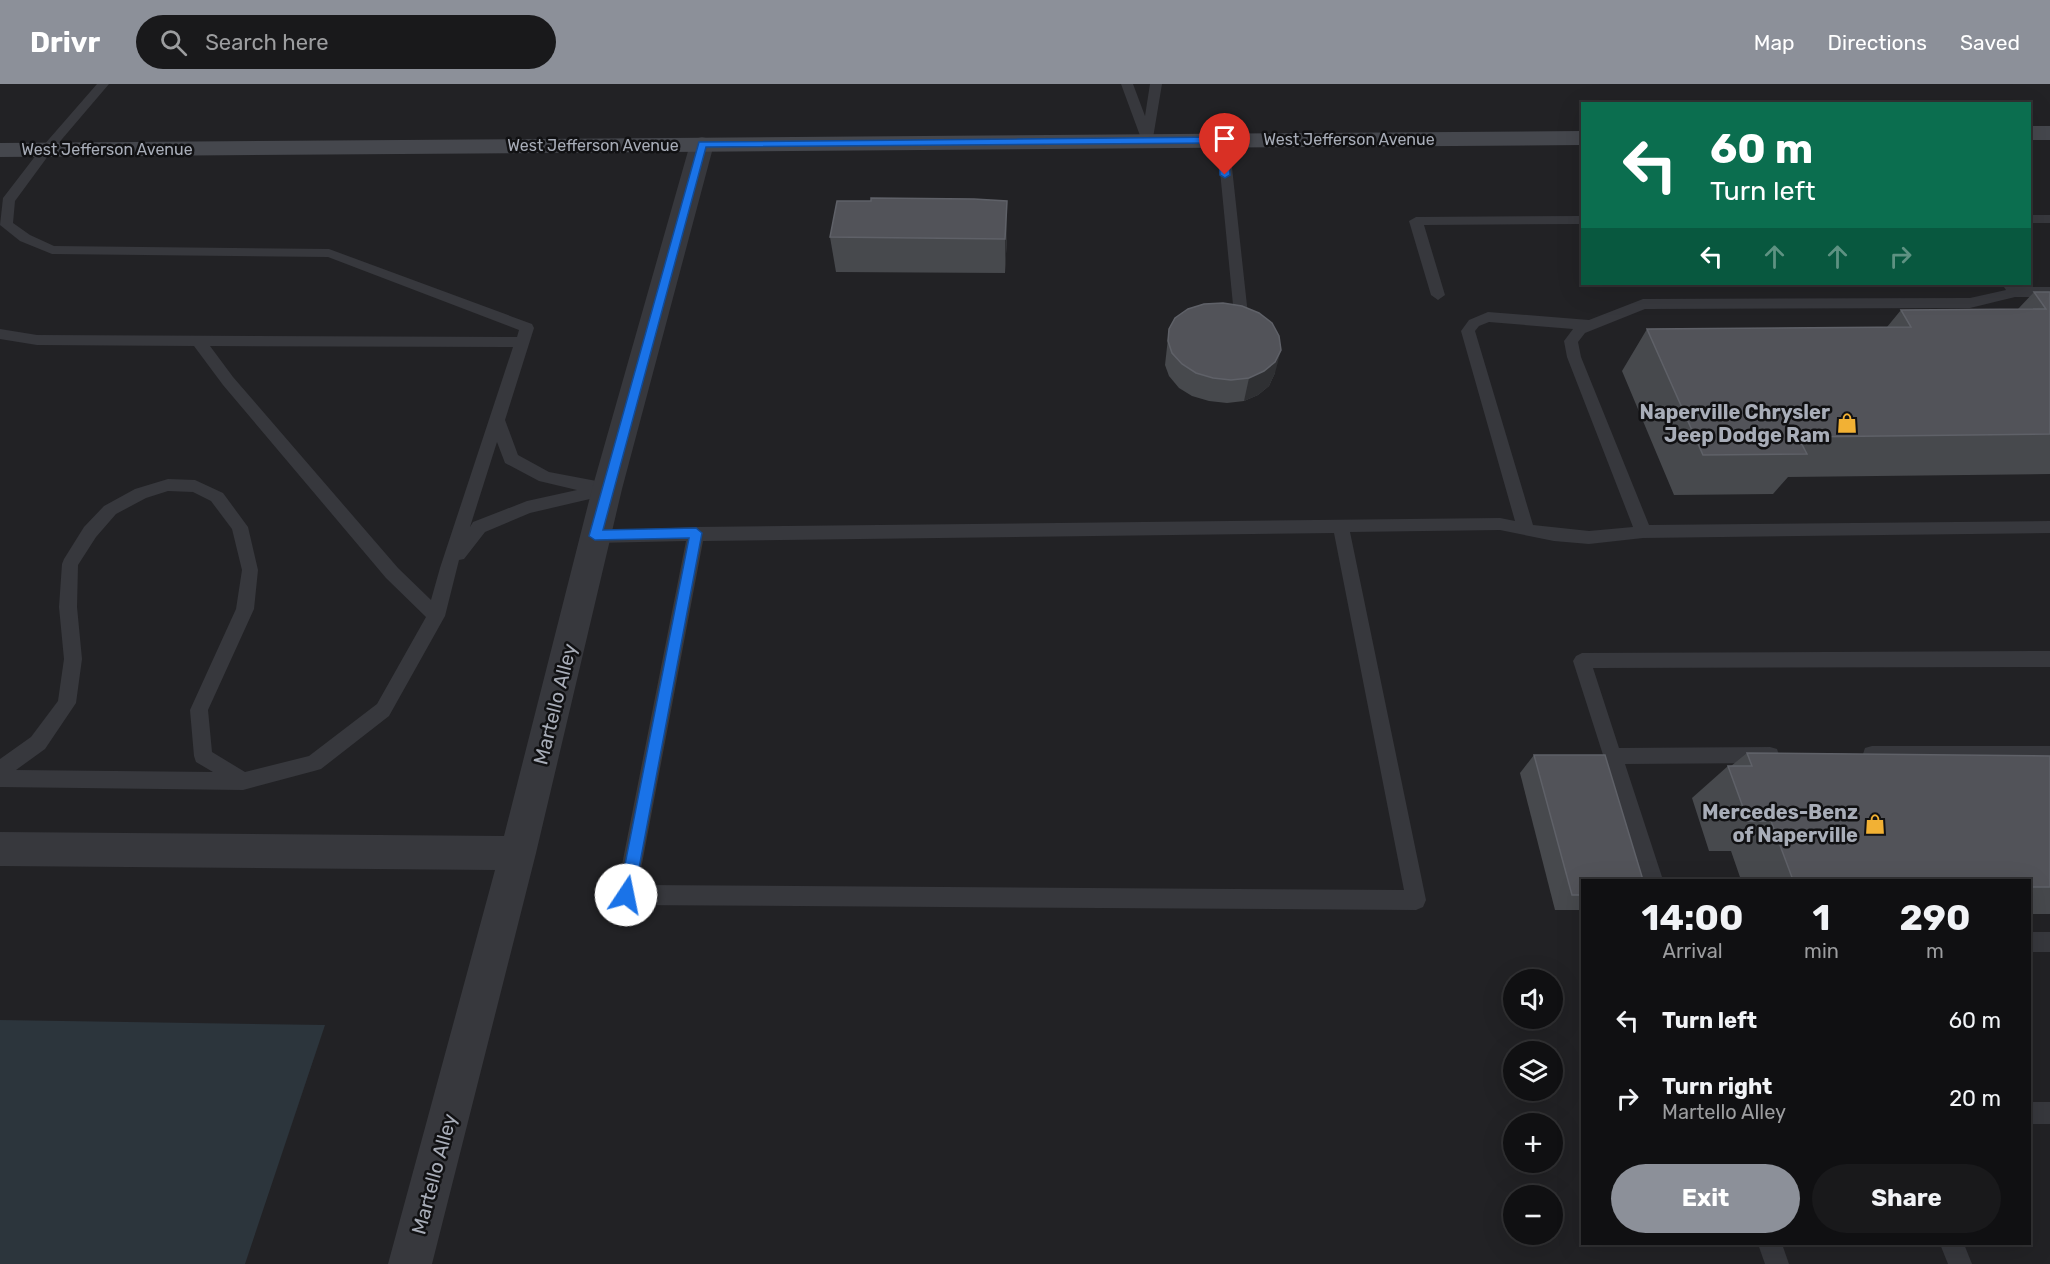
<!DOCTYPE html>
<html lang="en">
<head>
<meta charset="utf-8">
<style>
  :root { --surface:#101012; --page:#19191b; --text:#f1f3f6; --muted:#9c9d9f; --line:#303032; --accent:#8c9099 }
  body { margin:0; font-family:Rubik,sans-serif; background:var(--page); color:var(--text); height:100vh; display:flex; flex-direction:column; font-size:22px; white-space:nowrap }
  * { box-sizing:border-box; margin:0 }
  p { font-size:20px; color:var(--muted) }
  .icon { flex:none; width:33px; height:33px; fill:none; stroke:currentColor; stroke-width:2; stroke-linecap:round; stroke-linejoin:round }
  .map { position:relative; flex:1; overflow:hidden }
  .sheet { position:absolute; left:1581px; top:795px; width:450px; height:366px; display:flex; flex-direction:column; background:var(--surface); border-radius:0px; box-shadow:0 6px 24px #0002,0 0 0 2px var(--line) }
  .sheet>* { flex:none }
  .banner { position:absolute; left:1581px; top:18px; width:450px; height:183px; border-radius:0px; box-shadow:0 6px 24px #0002,0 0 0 2px var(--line); background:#0b6e4f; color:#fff; overflow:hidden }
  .tools { position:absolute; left:1503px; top:885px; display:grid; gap:12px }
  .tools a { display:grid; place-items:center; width:60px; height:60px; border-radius:50%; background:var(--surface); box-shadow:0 6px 24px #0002,0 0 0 2px var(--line); font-size:30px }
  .pin { position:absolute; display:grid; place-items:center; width:51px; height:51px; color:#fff; margin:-62px -26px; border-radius:50% 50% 50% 0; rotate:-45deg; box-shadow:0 0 6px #0007 }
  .pin .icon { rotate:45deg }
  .me { position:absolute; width:66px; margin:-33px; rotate:11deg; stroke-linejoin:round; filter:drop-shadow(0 0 4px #0008) }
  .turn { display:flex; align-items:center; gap:21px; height:126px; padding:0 30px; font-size:27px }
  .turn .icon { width:78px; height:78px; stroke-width:2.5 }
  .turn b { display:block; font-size:42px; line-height:51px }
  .lanes { display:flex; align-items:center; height:57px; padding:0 30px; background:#0003; justify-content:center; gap:30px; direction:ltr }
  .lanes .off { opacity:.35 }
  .eta { display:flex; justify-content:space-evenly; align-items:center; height:102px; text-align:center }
  .eta b { font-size:36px; font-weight:700; line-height:42px }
  .primary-button { display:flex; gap:12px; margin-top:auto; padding:12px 30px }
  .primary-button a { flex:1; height:69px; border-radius:36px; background:var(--accent); color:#fff; font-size:24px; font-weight:700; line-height:69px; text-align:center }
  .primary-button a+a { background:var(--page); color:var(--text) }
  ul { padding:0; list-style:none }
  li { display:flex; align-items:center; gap:18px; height:78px; padding:0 30px }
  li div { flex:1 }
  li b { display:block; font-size:22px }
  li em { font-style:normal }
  header { display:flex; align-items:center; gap:36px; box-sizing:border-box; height:84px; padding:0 30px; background:var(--accent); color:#fff }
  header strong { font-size:28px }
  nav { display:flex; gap:33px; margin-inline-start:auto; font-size:21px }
  .search { width:420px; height:54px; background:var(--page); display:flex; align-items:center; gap:15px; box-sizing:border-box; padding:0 21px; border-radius:33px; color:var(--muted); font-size:22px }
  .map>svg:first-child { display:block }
  .built { fill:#222225; fill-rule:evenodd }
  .water { fill:#2c353c }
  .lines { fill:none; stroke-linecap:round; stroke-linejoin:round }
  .lane { fill:#37383d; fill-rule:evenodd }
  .street { fill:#37383d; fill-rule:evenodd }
  .secondary { fill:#45474d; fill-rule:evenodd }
  .wall { fill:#47494d }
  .shaded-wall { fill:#2f3033 }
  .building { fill:#525359; stroke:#5f6168; stroke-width:1.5 }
  .route { fill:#1a73e8; stroke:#114b97; stroke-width:1.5 }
  .labels { text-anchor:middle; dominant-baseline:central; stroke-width:5; stroke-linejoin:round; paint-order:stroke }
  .far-street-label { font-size:16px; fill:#a8adb8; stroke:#111113 }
  .poi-label { font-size:20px; font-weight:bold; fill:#a8adb8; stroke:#111113; text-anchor:end }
  .street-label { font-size:20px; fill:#a8adb8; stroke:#111113 }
</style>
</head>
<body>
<header>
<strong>Drivr</strong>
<div class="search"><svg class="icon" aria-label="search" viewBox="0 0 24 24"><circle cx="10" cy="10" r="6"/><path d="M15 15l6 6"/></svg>Search here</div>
<nav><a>Map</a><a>Directions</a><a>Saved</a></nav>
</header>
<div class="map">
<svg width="2050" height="1180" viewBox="0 0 2050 1180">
  <rect width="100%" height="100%" fill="#161618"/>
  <path class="built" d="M0,0h2050v1180h-2050zM1582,20h448v180h-448zM1582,796h448v364h-448zM1514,896h38v38h-38zM1514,968h38v38h-38zM1514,1040h38v38h-38zM1514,1112h38v38h-38z"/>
  <polygon class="water" points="0,936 325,941 245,1180 0,1180"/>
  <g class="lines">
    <g class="lane">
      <path d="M97,0h12l-58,68 -36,49 -2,22 17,12 24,11 275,3 203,75 2,4 -29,92 13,35 31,17 58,11 6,2 2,4 -2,4 -6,2 -77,18 -45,19 -21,27 -5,1 -14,56 -56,100 -68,53 -7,2 -71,19 -243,-3v-28l31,-22 27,-36 6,-42 -5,-52 3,-43 2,-5 20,-32 20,-21 31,-17 33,-10 27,1 28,13 25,34 10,43 -4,39 -46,101 4,42 33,20 64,-16 68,-52 49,-87 -40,-39 -163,-193 -29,-39 -157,-1 -37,-6v-10l37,6 480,2 2,-7 -191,-73 -276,-3 -32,-13 -20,-16 3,-27 40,-52zM210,262l303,1 -73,221 -9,32 -33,-32 -165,-191zM497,358l8,21 34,18 38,9 -50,11 -54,21 -3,5zM168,407l25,1 18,9 21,28 10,41 -6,39 -46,101 4,46 2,6 17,10 -197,-2 29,-21 31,-46 6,-44 -5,-52 1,-42 18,-28 20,-23 30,-16z"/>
      <polygon points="1121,0 1133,0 1145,32 1150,0 1162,0 1152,60 1148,61 1142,57"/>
      <polygon points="1223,52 1229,56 1248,231 1241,236 1234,231 1217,56"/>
      <rect x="2030" y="131" width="20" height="8"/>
      <polygon points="1582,132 1582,140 1424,141 1445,211 1438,216 1431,211 1409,137 1416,133"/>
      <path d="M2002,200h14l3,3h31v10h-35l-45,11 -325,1 -60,24 -7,9 3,15 68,168 401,-4v12l-407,5 -54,6 -35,-3 -54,-11 -150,2 76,368 -3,7 -7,3 -790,-5 -7,-3 -3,-7 70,-354 -91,2 -6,-2 -2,-5 2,-5 107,-4 804,-9 15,3 -54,-190 8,-11 19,-8 101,8 54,-21 327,-1 36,-8zM1489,238l84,7 -9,12 3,16 66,170 -44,4 -56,-6 -58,-194 4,-5zM1334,449l70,357 -766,-5 65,-344z"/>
      <polygon points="2050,567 2050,583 1593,584 1619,664 1770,663 1777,665 1779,671 1777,677 1770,679 1625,680 1663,796 1643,796 1573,577 1576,572 1582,569"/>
      <polygon points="1872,662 2050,662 2050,678 1872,678 1865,676 1863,670 1865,664"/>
      <rect x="2030" y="848" width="20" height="20"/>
      <rect x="2030" y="1018" width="20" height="22"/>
      <polygon points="1758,1160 1782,1160 1789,1180 1765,1180"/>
      <polygon points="1940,1160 1964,1160 1972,1180 1948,1180"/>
    </g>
    <polygon class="street" points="702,53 710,55 714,60 622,405 536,769 432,1180 388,1180 495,786 0,782 0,748 504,752 592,405 690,60 694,55"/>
    <g class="secondary">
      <rect x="2030" y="42" width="20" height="14"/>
      <polygon points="1582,47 1582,61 0,73 0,59"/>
    </g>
  </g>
  <g class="wall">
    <polygon points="1007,117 1007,152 1005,189 836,188 830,153"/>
    <polygon points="2034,208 2050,208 2050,390 1788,393 1773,410 1674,411 1622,287 1647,245 1887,243 1901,226 2018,225"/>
    <polygon points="1169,245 1275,289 1269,302 1258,311 1244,317 1227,319 1209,317 1192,312 1179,304 1169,292 1165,281"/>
    <polygon points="1747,669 2050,672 2050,830 2030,830 2030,796 1741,796 1731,767 1709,767 1692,714 1728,682 1731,682"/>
    <polygon points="1534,671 1582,796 1582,826 1555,826 1520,689"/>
  </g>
  <g class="shaded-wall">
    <polygon points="1007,117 1007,152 1005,189 1005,155"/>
    <polygon points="1281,266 1275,289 1269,302 1258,311 1244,317 1249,294"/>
  </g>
  <g class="building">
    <polygon points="871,114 974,115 1007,117 1005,155 830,153 837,117 871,117"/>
    <polygon points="2034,208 2050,208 2050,350 1798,353 1807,370 1703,371 1647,245 1911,243 1901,226 2046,225"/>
    <polygon points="1223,219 1242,222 1259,229 1272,239 1279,252 1281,266 1275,278 1264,287 1249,294 1231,296 1213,294 1196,289 1182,280 1172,269 1168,257 1169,245 1175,234 1188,225 1204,220"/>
    <polygon points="1747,669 2050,672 2050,803 2030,803 2030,796 1793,796 1771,737 1748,737 1728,682 1752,682"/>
    <polygon points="1534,671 1605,671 1643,796 1582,796 1582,811 1572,811"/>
  </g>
  <polygon class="route" points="1222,53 1227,56 1230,91 1225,94 1220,91 1218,59 706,63 603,446 696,444 702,449 634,811 632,817 626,819 621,817 619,811 689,454 595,456 589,452 699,58"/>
  <defs>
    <g id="shop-bare" transform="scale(1.62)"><path d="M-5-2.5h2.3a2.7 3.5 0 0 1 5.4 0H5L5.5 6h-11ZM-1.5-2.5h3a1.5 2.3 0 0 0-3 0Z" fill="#f2b134" stroke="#111113" stroke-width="2.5" paint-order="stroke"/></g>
  </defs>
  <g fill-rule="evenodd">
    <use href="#shop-bare" x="1847" y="339"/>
    <use href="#shop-bare" x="1875" y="740"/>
  </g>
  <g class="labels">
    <g class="far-street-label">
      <text x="1349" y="55">West Jefferson Avenue</text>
      <text x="593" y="61">West Jefferson Avenue</text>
      <text x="107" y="65">West Jefferson Avenue</text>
    </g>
    <g class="poi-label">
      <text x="1830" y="328">Naperville Chrysler<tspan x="1830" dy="23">Jeep Dodge Ram</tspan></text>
      <text x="1858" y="728">Mercedes-Benz<tspan x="1858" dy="23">of Naperville</tspan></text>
    </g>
    <g class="street-label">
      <text transform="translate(555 620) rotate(-76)">Martello Alley</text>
      <text transform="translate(434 1090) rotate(-75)">Martello Alley</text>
    </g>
  </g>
</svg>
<div class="tools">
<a><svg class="icon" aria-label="sound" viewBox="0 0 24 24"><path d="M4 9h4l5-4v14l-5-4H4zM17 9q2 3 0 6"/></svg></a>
<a><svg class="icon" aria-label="layers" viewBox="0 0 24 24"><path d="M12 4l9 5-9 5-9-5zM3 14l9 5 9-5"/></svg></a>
<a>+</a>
<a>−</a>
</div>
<div class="pin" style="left:1225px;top:91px;background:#d93025"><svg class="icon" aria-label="arrive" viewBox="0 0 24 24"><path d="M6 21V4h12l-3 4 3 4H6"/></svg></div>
<svg class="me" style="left:626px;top:811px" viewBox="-20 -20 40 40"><circle r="19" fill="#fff"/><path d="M0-13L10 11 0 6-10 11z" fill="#1a73e8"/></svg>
<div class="banner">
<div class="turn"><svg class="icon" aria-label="left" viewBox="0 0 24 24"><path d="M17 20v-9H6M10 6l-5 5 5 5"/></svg><div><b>60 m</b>Turn left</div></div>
<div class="lanes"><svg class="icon" aria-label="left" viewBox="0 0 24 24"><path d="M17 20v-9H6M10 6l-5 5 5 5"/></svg><svg class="icon off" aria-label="ahead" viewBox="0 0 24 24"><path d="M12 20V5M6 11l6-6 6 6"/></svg><svg class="icon off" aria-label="ahead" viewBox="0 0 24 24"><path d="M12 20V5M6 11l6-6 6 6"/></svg><svg class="icon off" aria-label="right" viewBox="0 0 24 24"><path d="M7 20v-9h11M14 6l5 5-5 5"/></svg></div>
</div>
<section class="sheet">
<div class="eta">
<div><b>14:00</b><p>Arrival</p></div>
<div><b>1</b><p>min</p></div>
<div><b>290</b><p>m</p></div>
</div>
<ul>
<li><svg class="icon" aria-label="left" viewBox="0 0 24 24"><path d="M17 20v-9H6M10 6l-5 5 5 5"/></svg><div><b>Turn left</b></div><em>60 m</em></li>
<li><svg class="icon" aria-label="right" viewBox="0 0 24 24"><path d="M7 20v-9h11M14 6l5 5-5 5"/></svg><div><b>Turn right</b><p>Martello Alley</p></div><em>20 m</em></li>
</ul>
<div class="primary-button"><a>Exit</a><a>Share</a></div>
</section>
</div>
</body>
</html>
